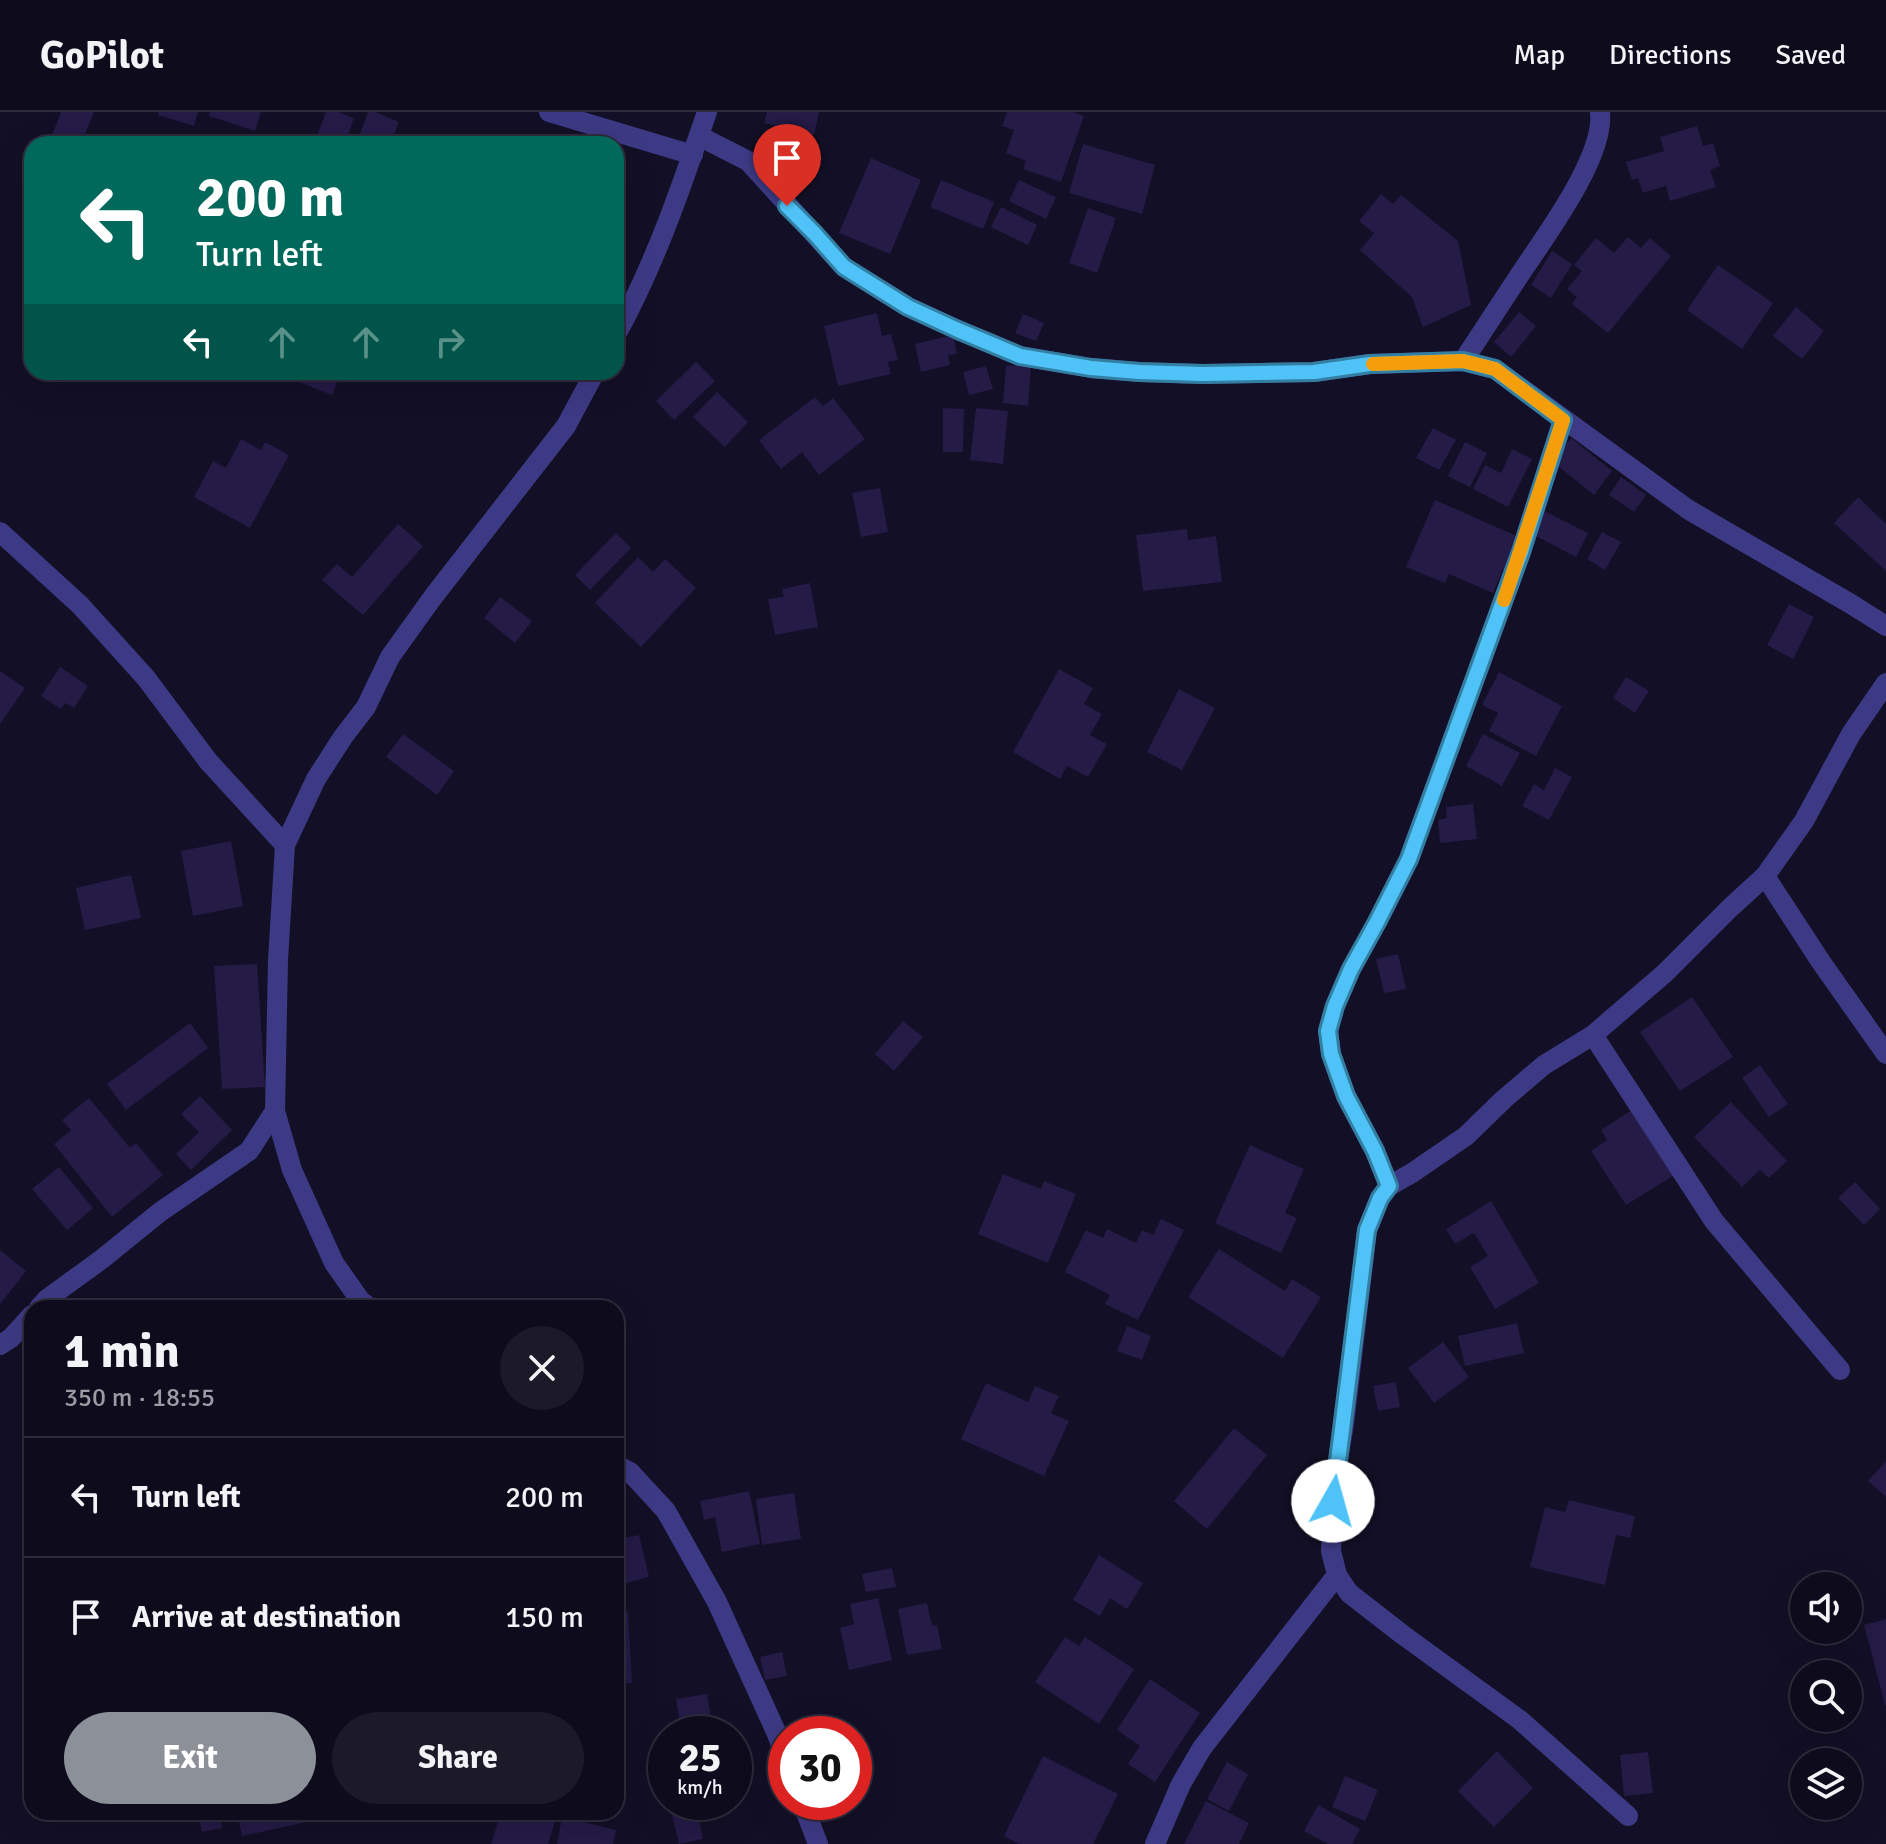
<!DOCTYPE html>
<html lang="en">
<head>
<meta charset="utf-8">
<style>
  :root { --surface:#0e0b1c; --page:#1c1929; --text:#f1f3f6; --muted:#9b9ba3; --line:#2e2b3b; --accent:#8c9099 }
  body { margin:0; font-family:Signika,sans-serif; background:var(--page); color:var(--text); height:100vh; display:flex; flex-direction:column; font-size:30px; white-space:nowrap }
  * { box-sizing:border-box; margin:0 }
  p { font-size:26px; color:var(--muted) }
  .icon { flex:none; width:44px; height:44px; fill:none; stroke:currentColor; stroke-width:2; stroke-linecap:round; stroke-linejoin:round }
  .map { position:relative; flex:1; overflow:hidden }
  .panel { position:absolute; left:24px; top:1188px; width:600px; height:520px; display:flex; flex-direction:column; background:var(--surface); border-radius:24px; box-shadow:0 8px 32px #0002,0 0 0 2px var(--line) }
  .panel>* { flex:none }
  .guide { position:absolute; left:24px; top:24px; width:600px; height:244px; border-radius:24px; box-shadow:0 8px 32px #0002,0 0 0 2px var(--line); background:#00695c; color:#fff; overflow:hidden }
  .tools { position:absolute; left:1790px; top:1460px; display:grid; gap:16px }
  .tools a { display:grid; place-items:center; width:72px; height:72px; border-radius:50%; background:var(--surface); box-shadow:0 8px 32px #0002,0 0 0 2px var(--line); font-size:40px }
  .speed { position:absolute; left:648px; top:1604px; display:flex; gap:16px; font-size:40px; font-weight:700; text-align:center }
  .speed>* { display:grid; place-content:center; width:104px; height:104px; border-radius:50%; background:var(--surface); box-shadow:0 8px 32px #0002,0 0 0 2px var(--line); line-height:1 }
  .speed small { font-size:20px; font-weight:400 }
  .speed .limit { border:12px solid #d22; background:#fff; color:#111 }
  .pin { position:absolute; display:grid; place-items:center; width:68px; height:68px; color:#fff; margin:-82px -34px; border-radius:50% 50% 50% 0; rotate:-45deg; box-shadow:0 0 8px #0007 }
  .pin .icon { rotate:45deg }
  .me { position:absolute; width:88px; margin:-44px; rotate:7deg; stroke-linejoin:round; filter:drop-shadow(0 0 6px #0008) }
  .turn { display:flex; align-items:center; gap:28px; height:168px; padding:0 40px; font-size:36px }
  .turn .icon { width:104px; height:104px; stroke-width:2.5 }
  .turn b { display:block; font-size:56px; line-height:68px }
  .lanes { display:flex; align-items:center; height:76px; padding:0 40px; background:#0003; justify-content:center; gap:40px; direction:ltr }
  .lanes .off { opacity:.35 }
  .round { display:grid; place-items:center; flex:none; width:84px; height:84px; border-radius:42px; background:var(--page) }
  .headline { display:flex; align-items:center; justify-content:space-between; height:136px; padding:0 40px }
  h1 { font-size:48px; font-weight:700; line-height:60px }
  .action { display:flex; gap:16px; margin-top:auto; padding:16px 40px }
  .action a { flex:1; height:92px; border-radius:48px; background:var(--accent); color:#fff; font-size:32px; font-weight:700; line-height:92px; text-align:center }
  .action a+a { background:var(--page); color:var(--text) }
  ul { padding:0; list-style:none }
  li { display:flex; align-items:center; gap:24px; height:120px; padding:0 40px; border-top:2px solid var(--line) }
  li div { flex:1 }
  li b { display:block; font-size:30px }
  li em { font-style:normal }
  header { display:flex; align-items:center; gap:48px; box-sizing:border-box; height:112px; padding:0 40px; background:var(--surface); border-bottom:2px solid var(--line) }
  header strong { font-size:38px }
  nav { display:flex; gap:44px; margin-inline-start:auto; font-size:28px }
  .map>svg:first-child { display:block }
  .building { fill:#241b47 }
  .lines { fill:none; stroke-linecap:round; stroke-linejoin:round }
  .minor { stroke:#3d3a85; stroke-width:20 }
  .route-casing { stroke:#337fa1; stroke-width:20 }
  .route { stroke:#4fc3f7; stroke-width:14 }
  .slow { stroke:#f59e0b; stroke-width:14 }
</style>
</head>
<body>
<header>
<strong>GoPilot</strong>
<nav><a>Map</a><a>Directions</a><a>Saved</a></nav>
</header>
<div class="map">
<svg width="1886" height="1732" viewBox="0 0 1886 1732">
  <rect width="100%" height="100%" fill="#130f26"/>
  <g class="building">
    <polygon points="61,0 94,0 81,32 49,31"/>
    <polygon points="159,0 198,0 194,14 158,3"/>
    <polygon points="210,0 261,0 255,19 209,4"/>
    <polygon points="326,0 338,0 354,6 346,29 336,25 333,32 314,32"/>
    <polygon points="368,0 375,0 399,10 390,32 356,32"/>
    <polygon points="767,0 819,0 814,23 764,11"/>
    <polygon points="1007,0 1073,0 1084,4 1061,70 1023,57 1026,49 1006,41 1014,18 1002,14"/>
    <polygon points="1697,14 1703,34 1713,31 1720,54 1710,58 1716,75 1670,89 1666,74 1643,81 1638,66 1632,68 1626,50 1664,39 1660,25"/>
    <polygon points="1083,32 1155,53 1142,102 1069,81"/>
    <polygon points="871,46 921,68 890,142 839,121"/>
    <polygon points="941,68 994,90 983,117 930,95"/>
    <polygon points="1019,68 1056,85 1046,107 1009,89"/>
    <polygon points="1381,82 1393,92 1401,83 1458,129 1471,193 1423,215 1412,185 1360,138 1374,121 1359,109"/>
    <polygon points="1001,95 1037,113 1028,133 991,115"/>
    <polygon points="1088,96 1116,106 1097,161 1069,151"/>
    <polygon points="1628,125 1641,136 1650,126 1671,144 1608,221 1572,192 1577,185 1567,177 1582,159 1574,153 1596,126 1614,141"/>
    <polygon points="1552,139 1572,152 1551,186 1531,173"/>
    <polygon points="1718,153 1773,191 1742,237 1687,198"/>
    <polygon points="1796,195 1824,219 1802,247 1773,224"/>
    <polygon points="1519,200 1536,214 1511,245 1494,230"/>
    <polygon points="877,201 882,224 891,222 898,248 888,250 891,262 838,274 824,214"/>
    <polygon points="1023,202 1044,211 1036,229 1015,221"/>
    <polygon points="953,223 957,242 948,243 950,253 921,260 915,232"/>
    <polygon points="696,250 715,269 674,308 656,289"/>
    <polygon points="1006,253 1031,255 1028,294 1003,291"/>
    <polygon points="986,254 993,277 969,283 963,260"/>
    <polygon points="273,260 341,260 332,283"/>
    <polygon points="717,280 748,310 725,335 693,305"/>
    <polygon points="815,285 823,294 833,286 865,327 819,363 802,340 781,357 759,328"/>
    <polygon points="943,296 964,297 963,340 943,340"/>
    <polygon points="976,296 1008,299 1003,352 970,348"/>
    <polygon points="1433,316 1456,328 1439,358 1416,346"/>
    <polygon points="1571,326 1612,359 1594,383 1553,350"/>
    <polygon points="241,327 261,338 265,330 289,343 250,416 194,385 213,349 226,356"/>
    <polygon points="1465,330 1487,341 1470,375 1448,364"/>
    <polygon points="1512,337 1532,347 1508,395 1473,377 1485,353 1501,361"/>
    <polygon points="1621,365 1646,383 1634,400 1609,383"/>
    <polygon points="880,376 888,420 861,425 852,381"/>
    <polygon points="1858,385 1886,412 1886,459 1834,411"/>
    <polygon points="1435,388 1521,426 1508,458 1503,457 1493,481 1449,462 1445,471 1406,455"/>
    <polygon points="1544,399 1588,421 1576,445 1532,422"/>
    <polygon points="398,412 423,434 363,503 322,468 337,452 352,465"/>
    <polygon points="1187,417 1188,428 1216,424 1222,470 1143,479 1136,423"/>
    <polygon points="1602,420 1621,430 1605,458 1587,447"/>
    <polygon points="616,421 631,436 590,478 575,463"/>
    <polygon points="638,445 653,460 665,447 696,476 641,535 595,491"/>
    <polygon points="810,471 818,515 775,523 768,487 784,485 782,477"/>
    <polygon points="500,485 532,509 515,531 484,506"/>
    <polygon points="1789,492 1814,505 1793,547 1767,533"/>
    <polygon points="60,555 88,574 74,596 65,591 61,597 41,584"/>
    <polygon points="1059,557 1093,576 1084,592 1102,602 1090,623 1107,632 1088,665 1067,654 1060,667 1013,640"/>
    <polygon points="0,559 25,576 0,612"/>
    <polygon points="1499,560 1562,594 1536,644 1489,619 1498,601 1482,593"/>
    <polygon points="1626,565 1649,579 1635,601 1613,586"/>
    <polygon points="1179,577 1215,596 1182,658 1147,640"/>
    <polygon points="403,622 454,659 437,683 386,645"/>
    <polygon points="1483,622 1520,641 1502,674 1466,654"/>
    <polygon points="1555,656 1572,665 1549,708 1522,694 1534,672 1544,678"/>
    <polygon points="1473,692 1477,727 1440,731 1438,708 1447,706 1446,695"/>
    <polygon points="231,729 243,794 193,804 181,739"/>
    <polygon points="131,763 141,806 85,818 76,776"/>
    <polygon points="1398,842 1406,877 1384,881 1376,847"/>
    <polygon points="257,852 265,975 222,977 214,854"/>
    <polygon points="1692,885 1733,945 1680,979 1640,920"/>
    <polygon points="903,909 923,925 894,959 875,942"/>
    <polygon points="190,911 208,936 126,998 107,972"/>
    <polygon points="1760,953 1788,992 1769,1005 1742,966"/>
    <polygon points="200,984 232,1018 191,1058 176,1042 199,1020 181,1002"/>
    <polygon points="89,986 130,1036 136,1031 163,1063 112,1105 54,1032 71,1018 62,1008"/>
    <polygon points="1731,990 1787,1049 1769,1066 1760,1058 1742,1075 1694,1025"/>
    <polygon points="1635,996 1676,1062 1626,1093 1591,1039 1607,1028 1601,1018"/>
    <polygon points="1250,1033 1304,1057 1285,1101 1297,1106 1281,1141 1215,1111"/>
    <polygon points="59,1055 93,1096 67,1118 32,1077"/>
    <polygon points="1003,1062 1041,1077 1044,1069 1076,1082 1048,1151 978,1122"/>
    <polygon points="1855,1070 1880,1097 1864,1113 1838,1086"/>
    <polygon points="1491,1089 1539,1171 1495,1197 1470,1155 1488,1144 1474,1121 1455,1132 1446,1117"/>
    <polygon points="1161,1107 1184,1118 1138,1208 1105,1192 1110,1183 1065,1160 1086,1118 1103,1126 1107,1117 1136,1131 1142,1118 1153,1123"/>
    <polygon points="1219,1137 1285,1179 1292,1167 1321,1185 1283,1246 1188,1185"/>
    <polygon points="0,1138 26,1159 0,1192"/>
    <polygon points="1517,1211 1524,1241 1465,1254 1458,1224"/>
    <polygon points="1127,1214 1151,1224 1142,1248 1117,1239"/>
    <polygon points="1443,1230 1469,1265 1434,1291 1408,1256"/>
    <polygon points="1396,1270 1400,1295 1378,1299 1373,1274"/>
    <polygon points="986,1271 1028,1290 1035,1274 1059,1284 1051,1301 1069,1309 1044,1364 961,1327"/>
    <polygon points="1234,1316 1267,1343 1207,1417 1174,1389"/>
    <polygon points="1886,1349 1886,1385 1868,1369"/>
    <polygon points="749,1379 760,1432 722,1440 715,1405 704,1408 700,1389"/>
    <polygon points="794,1381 801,1427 762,1433 756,1387"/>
    <polygon points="1569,1388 1635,1404 1630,1426 1616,1423 1605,1473 1530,1455 1545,1395 1565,1400"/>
    <polygon points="639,1423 649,1465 623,1472 620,1459 616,1460 616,1428"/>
    <polygon points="1099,1443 1143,1471 1127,1497 1110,1486 1100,1504 1073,1488"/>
    <polygon points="892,1456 896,1475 866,1480 862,1462"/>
    <polygon points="878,1486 892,1548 849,1558 840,1516 854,1512 850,1492"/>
    <polygon points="927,1491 932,1514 937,1513 942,1537 907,1543 898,1497"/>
    <polygon points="628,1499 632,1571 616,1572 616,1500"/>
    <polygon points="1886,1507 1886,1593 1885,1593 1864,1513"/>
    <polygon points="1065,1525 1079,1534 1085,1525 1134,1557 1099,1612 1035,1570"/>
    <polygon points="782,1540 787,1564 765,1568 760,1545"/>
    <polygon points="1150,1567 1200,1601 1155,1670 1128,1652 1140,1634 1117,1618"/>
    <polygon points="707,1582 714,1622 682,1622 676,1587"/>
    <polygon points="1497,1639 1533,1676 1494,1715 1458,1679"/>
    <polygon points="1648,1640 1653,1681 1624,1684 1620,1643"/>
    <polygon points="1043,1644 1118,1682 1093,1732 1019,1732 1004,1724"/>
    <polygon points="1227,1650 1248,1662 1229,1699 1207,1687"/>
    <polygon points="1345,1664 1378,1678 1365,1709 1332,1695"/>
    <polygon points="1206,1689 1249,1711 1239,1732 1184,1732"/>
    <polygon points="1318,1693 1360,1717 1352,1732 1328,1732 1304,1719"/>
    <polygon points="696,1694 703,1727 679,1732 671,1699"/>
    <polygon points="198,1700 219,1700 222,1716 202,1720"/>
    <polygon points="237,1700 309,1700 311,1709 242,1724"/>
    <polygon points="501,1700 558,1700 548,1732 491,1732"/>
    <polygon points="562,1705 616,1718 613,1732 557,1732"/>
  </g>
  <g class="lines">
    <g class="minor">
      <polyline points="549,0 693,43"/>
      <polyline points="699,24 748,49 844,155 908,195 958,218 1020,244 1091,256 1139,260 1203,262 1314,260 1370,252 1463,249 1495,257 1689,398 1851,492 1886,514"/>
      <path d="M616,223c39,-71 65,-147 91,-223"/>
      <path d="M1463,249c21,-31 41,-63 62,-94 24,-36 80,-112 75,-155"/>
      <polyline points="0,420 80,493 146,566 208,649 285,733"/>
      <polyline points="1765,764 1821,850 1886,942"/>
      <polyline points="1593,923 1714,1109 1840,1258"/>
      <polyline points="1389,1074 1375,1039 1346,984 1331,942 1328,919 1335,894 1351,857 1377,810 1409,747 1521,440 1563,308"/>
      <polyline points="39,1196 47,1187 102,1147 160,1100 249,1039 275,999"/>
      <polyline points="370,1196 360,1188 334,1151 292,1058 275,999 278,848 285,733 316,667 343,625 366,595 390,545 433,485 566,314 595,260"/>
      <polyline points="0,1233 11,1226 32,1203"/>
      <polyline points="616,1353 630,1360 666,1399 717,1490 777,1622 786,1647"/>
      <polyline points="802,1690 818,1732"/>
      <polyline points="1628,1704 1520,1608 1403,1523 1349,1481 1337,1463 1331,1439 1334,1371 1344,1312 1367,1118 1380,1086 1389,1074 1412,1061 1466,1024 1504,987 1544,953 1593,923 1665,861 1731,795 1765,764 1804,709 1851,622 1886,571"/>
      <polyline points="1155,1732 1181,1672 1202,1636 1337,1463"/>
    </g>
  </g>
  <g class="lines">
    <g class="route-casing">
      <polyline id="route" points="787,94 815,122 844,155 908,195 958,218 1020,244 1091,256 1139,260 1203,262 1314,260 1370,252 1463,249 1495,257 1563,308 1521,440 1409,747 1377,810 1351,857 1335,894 1328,919 1331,942 1346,984 1375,1039 1389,1074 1380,1086 1367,1118 1333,1389"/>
    </g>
    <use href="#route" class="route"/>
    <polyline class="slow" points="1373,252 1463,249 1495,257 1563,308 1504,488"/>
  </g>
</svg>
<div class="tools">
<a><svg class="icon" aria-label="sound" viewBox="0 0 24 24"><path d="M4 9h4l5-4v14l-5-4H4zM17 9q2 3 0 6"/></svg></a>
<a><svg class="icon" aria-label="search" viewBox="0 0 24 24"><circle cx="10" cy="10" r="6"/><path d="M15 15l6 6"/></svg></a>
<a><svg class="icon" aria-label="layers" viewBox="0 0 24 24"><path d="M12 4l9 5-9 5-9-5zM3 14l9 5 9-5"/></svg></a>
</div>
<div class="speed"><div>25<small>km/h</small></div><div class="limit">30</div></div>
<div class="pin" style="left:787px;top:94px;background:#d93025"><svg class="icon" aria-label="arrive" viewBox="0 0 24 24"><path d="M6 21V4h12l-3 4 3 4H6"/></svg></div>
<svg class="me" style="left:1333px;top:1389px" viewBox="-20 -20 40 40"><circle r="19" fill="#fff"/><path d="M0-13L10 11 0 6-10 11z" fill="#4fc3f7"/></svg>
<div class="guide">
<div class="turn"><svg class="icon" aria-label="left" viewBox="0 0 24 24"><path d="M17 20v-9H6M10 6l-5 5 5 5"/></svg><div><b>200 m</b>Turn left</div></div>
<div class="lanes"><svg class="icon" aria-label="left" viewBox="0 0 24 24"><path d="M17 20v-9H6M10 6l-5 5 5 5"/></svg><svg class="icon off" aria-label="ahead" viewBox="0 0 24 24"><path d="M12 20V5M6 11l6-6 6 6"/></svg><svg class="icon off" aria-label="ahead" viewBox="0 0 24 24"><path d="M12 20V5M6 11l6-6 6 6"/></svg><svg class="icon off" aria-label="right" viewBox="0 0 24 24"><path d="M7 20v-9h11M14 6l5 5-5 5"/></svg></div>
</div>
<section class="panel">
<div class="headline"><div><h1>1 min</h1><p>350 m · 18:55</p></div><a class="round"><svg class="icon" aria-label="close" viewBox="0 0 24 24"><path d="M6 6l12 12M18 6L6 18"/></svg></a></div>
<ul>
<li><svg class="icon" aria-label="left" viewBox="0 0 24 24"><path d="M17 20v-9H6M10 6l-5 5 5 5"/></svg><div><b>Turn left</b></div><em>200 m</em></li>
<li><svg class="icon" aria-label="arrive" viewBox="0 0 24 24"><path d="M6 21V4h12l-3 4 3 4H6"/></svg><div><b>Arrive at destination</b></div><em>150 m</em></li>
</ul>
<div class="action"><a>Exit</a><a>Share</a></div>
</section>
</div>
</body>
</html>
